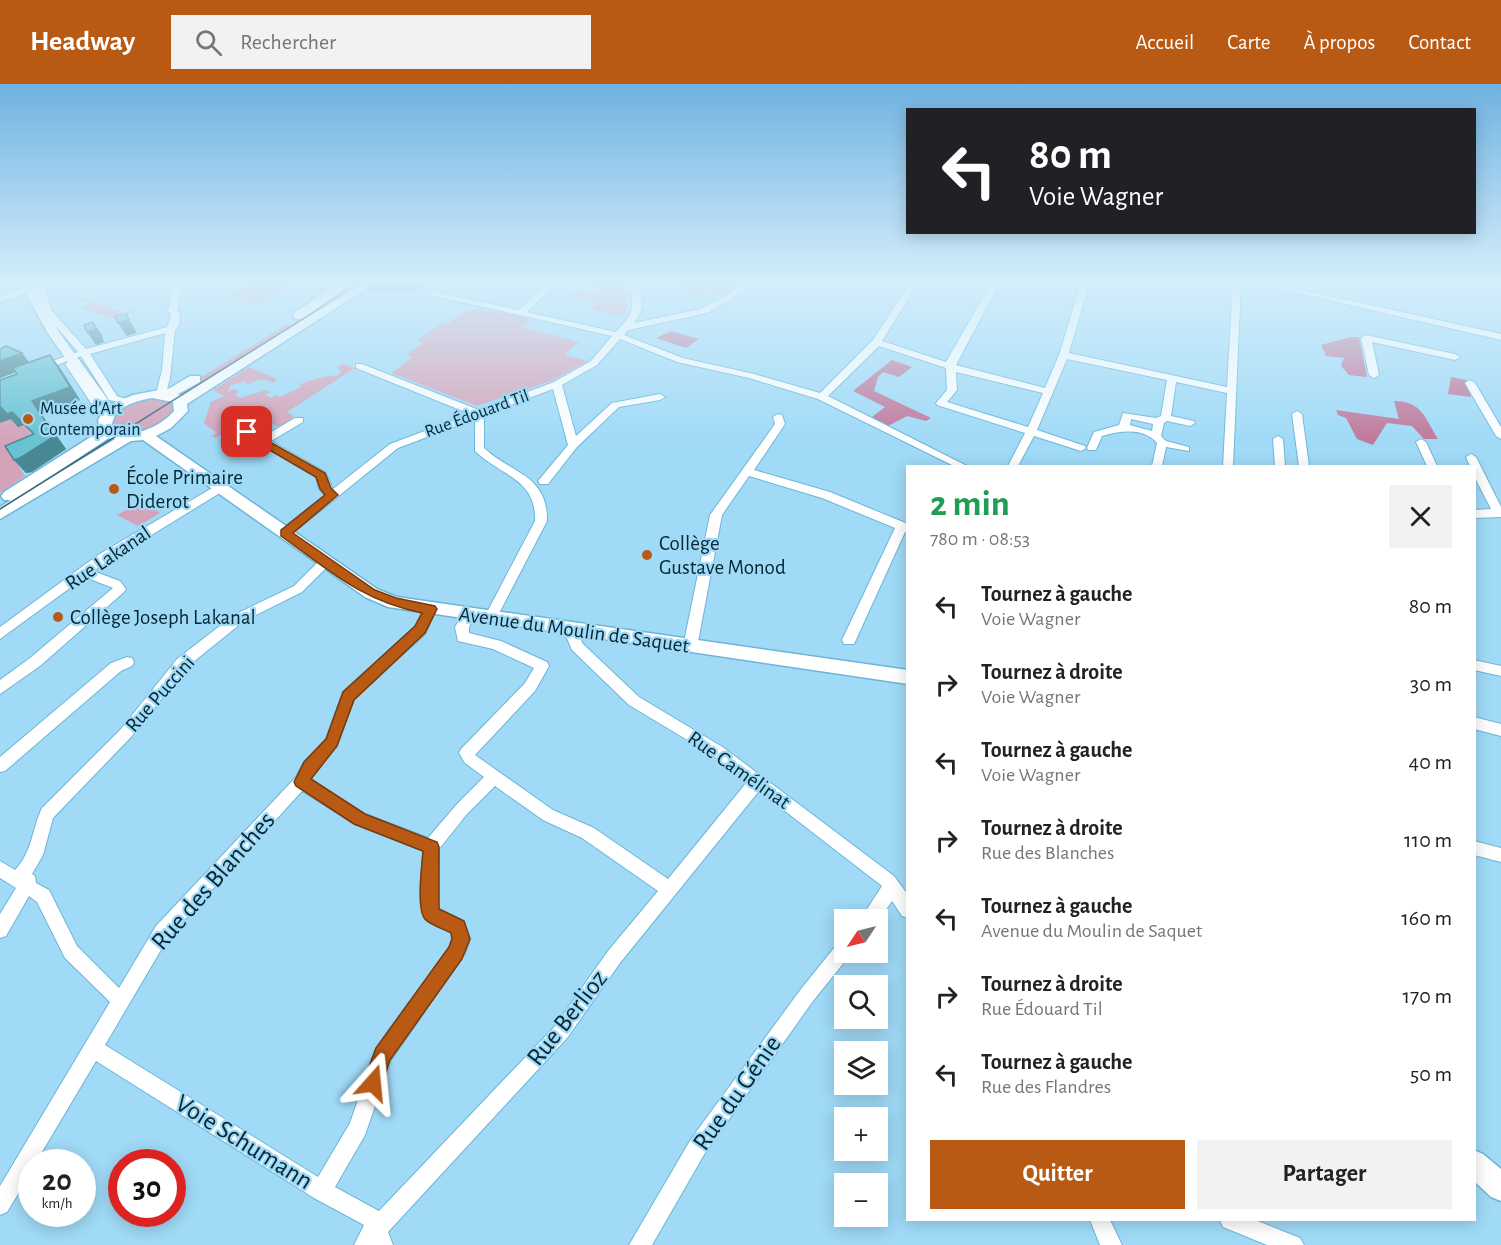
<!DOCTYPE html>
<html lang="fr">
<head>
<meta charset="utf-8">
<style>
  :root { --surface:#fff; --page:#f2f2f2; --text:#222; --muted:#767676; --accent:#b95a14 }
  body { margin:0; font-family:"Alegreya Sans",sans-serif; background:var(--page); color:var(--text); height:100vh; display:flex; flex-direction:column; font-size:22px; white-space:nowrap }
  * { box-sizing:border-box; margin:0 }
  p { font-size:20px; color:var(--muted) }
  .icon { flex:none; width:33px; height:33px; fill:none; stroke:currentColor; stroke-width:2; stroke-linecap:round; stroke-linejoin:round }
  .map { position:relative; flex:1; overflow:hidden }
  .details { position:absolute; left:906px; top:381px; width:570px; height:756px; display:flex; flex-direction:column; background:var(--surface); border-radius:0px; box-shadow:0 3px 15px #0003 }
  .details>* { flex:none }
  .hud { position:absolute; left:906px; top:24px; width:570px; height:126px; border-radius:0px; box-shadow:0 3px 15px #0003; background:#202124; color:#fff; overflow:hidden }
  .needle { width:39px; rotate:235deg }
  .buttons { position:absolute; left:834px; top:825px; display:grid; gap:12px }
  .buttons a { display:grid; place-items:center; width:54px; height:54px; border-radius:0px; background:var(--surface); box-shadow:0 3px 15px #0003; font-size:30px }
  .speed { position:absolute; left:18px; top:1065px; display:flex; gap:12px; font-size:30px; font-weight:700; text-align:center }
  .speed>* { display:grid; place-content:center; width:78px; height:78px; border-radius:50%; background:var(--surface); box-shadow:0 3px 15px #0003; line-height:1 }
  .speed small { font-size:15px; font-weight:400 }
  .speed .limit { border:9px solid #d22; background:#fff; color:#111 }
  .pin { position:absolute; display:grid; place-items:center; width:51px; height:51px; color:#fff; margin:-26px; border-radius:12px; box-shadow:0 3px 9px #0006 }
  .me { position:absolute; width:66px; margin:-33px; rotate:18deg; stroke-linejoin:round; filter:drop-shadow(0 0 4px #0008) }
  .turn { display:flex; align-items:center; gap:21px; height:126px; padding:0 24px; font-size:27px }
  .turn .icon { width:78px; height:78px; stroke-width:2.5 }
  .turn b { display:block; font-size:42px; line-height:51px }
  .round { display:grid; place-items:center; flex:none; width:63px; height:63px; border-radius:0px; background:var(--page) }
  .summary { display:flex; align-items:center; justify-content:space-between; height:102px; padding:0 24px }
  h1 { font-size:36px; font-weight:600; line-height:45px; color:#1e9e55 }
  .cta { display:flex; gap:12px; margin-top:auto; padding:12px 24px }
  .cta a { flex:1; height:69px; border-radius:0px; background:var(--accent); color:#fff; font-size:24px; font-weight:600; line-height:69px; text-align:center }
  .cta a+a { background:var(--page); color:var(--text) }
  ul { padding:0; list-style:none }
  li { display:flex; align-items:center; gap:18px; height:78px; padding:0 24px }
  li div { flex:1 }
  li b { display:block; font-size:22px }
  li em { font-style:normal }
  header { display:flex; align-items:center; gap:36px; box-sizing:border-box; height:84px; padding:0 30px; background:var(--accent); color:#fff }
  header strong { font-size:28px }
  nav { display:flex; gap:33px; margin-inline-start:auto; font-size:21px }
  .search { width:420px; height:54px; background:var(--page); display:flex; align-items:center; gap:15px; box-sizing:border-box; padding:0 21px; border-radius:0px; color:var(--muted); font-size:22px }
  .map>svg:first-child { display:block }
  .green { fill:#d4a3b9 }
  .forest { fill:#bf789a }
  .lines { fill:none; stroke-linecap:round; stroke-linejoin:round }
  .minor-casing { stroke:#6bb5d8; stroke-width:2 }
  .major-casing { stroke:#6bb5d8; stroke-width:3 }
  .minor { fill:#fff; fill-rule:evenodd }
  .major { fill:#fff; fill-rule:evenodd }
  .tram { stroke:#3f6a7c; stroke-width:1.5 }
  .wall { fill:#59a7b5 }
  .shaded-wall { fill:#498893 }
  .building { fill:#68c2d2; stroke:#498893; stroke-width:1.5 }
  .route { fill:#b95a14; stroke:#783a0d; stroke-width:1.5 }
  .poi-dot { fill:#b95a14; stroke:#a0daf7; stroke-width:2 }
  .labels { text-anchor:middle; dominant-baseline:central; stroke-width:4.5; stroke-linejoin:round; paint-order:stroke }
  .far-poi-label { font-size:18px; fill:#062734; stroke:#a0daf7; text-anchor:start }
  .far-street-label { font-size:18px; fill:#062734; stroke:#a0daf7 }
  .poi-label { font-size:21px; fill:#062734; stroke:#a0daf7; text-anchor:start }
  .street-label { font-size:21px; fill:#062734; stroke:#a0daf7 }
  .near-street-label { font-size:26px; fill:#062734; stroke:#a0daf7 }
</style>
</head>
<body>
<header>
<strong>Headway</strong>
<div class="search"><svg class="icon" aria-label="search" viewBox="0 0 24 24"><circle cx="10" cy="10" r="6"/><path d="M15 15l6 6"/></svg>Rechercher</div>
<nav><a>Accueil</a><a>Carte</a><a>À propos</a><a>Contact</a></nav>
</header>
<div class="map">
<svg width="1501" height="1161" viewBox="0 0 1501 1161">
  <rect width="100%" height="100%" fill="#a0daf7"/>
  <g class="green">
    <polygon points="255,196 277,196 291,201 256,221 228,211"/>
    <polygon points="604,196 622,196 628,219 624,232 591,225 599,218 571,211 577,206 594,210 600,205 584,201 584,199"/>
    <polygon points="689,196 755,196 725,212 707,208 703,211 678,207"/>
    <polygon points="72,210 124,229 136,225 124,232 122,237 81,224 90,220 67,212"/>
    <polygon points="475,225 532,233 521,243 579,258 564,271 588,277 551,297 477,322 391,289 412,274 406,271 423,259 418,256 442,239 447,240 464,228"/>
    <polygon points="287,240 297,244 193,307 184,304"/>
    <path d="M342,280l13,4 -68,44 7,4 -13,12 -31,-15 -21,12 29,18 -20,14 -20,-16 6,3 7,-4 -5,-3 2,-2 -3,-2 -10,5 -3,-2 -6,3 10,-6 -12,-10 7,-21 13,-6 -11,-6 36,-23 28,12 -4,4c-10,-6 -17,-3 -26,2l-1,-4 -15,4 -4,7 7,-3 5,3 -4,3 5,3 26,-8 4,2 -5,3 6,3 5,-3 4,2 21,-10 -2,-2c7,-4 32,-11 39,-9l3,-6 -4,-2z"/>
    <path d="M155,313l19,7v7c-14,14 -45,34 -63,14 3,-20 27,-25 44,-28z"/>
    <polygon points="11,334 27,340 32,346 28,347 31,351 35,350 45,364 15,376 25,392 0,409 0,339"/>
    <polygon points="144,416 160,429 138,442 117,431"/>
  </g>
  <g class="forest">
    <polygon points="671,247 699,255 686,264 656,254"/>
    <polygon points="1351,253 1359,253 1367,293 1349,291 1341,282 1344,274 1326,272 1321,261"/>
    <polygon points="892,276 912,283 899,293 883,288 878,293 874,307 931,334 926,337 907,332 888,342 872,333 885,323 853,307"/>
    <polygon points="1451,293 1466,296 1471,313 1448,310"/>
    <path d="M1394,317c28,0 31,17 44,38h-14l-12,-13 -25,-3 -14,22 -16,-6 -11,-21 -8,-3 -2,-5 63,9z"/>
  </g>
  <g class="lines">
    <g class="minor-casing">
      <g id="minor">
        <polygon points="34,196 56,196 44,202 52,227 86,265 167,243 171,231 168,227 175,196 183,196 177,227 180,231 179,241 175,246 170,294 165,312 157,312 156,310 162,286 165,249 90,270 117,312 129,316 129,320 109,316 81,272 41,287 35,287 35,283 78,268 44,228 36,205 0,218 0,212 35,199"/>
        <path d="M522,196h52l-4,3h-13l-30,29 89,20c19,-21 19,-25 12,-52h8c5,16 10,29 -2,43l67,-14 52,-29h11l-57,33 -79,17 -4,5 59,23 71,16 66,19 53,-53 39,-60h8l-38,61 64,21 47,-82h8l-45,85 89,23 14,-33 23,-75h8l-21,73 158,34 6,-107h8l-8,186h-10l4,-73 -51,-11 -5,34 23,5 1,2 -5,3 -23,-5 -3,2 -3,13 5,5 23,6v4l-23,-4 -4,19h-10l5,-23c-14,-16 -37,-12 -55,-7l-6,14h-8l-1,-2 7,-16 25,-7 4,-12 33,5 5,-2 6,-36 -100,-21 -30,71 48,16 1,2 -5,3 -47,-15 -16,30h-10l17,-33 -88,-28 -1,-2 11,-13 -1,-22 -67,-22 -51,50 139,70h-13l-136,-67 -69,-21 -72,-16 -57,-23 -23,26 -35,20 14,51 36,-33 48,-9 5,3 -5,3 -41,7 -42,40 -29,37h-8l-2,-3 30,-36 -15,-56 -69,26v33c28,26 64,27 63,73l-52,100h-10l-1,-3 51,-97c1,-43 -33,-44 -60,-70v-32l-77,29 -109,88h-8l-2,-3 2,-3 44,-35 -6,-6 -3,-12 -89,-52v-4h8l28,16 32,-19h8v4l-32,19 54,31 8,17 57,-45 80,-30 -114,-46v-4h6l117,46 75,-28 37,-21 21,-25 -186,-42 4,-3 89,19 28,-27h-21zM956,288l87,21 -15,34 -81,-25 10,-12zM1131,335l22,5 -1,7 -22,-6z"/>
        <polygon points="1242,196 1258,196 1501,250 1501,256"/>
        <polygon points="1366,251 1455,270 1460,273 1455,276 1372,258 1379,291 1374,294 1369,291 1361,254"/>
        <polygon points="70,277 73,278 111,334 110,336 106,337 101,334 65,280"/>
        <polygon points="1470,296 1475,299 1501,343 1501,355 1496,352 1465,299"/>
        <polygon points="1297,327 1302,330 1309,382 1299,382 1292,330"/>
        <polygon points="778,330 782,331 785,340 754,386 830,408 908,440 908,449 905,448 854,560 844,560 842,556 895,444 822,414 749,392 722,431 697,563 695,567 685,567 683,563 710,431 775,340 773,333"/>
        <polygon points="1278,352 1283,355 1285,382 1275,382 1273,355"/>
        <polygon points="1421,355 1426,358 1437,382 1427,382 1416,358"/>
        <polygon points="1471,370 1476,373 1501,423 1501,433 1474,434 1474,426 1491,425 1474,392 1474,382 1470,382 1466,373"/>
        <polygon points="219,400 225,404 223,407 93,487 120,497 126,505 124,508 40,582 0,610 0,596 30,574 113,504 85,493 0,555 0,543 98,471"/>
        <path d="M325,474l6,4 -2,3 -27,27 -58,29 -57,46 -56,70 -78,81 -10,37 -11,19 3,2 1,7 13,7 28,56 42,42 37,-62 140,-149 8,-15 22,-23 17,-47 72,-65 10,-21 5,-2 6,5 -11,25 -71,65 -17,47 -23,26 -4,8 55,34 63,24 29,-34 27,-27 -19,-14 -6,-10 2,-4 64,-66 9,-15 -41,-19 -35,-8 -3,-14 9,-15 5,-2 6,5 -6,12v6l32,8 46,21 2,4 -14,25 -60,64 78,55 41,18 74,51 79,-97 -33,-26 -85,-51 -57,-55 -6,-14 3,-10 5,-1 7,5 -1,6 2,7 57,54 85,51 170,128 14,19v23l-6,-2 -10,-15 -14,20 -18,-1 22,-34 -123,-95 -139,172 -53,75 -179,194 5,13h-39l10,-20 -50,-27 -218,-137 -60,101h-4v9l-25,41 -7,3v-29l110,-184 -45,-44 -28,-56 -8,-6 -23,40 -6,2v-24l16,-26 -16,-10v-17l15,9c17,-17 17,-41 27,-62l79,-79 56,-70 57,-44 60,-29 27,-27zM495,702l48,34 39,18 76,53 -50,60 -53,75 -176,185 -44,-24 30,-52 26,-75 74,-107 5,-14 -6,-18 -25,-12 -2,-9 2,-51 28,-35zM302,707l53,33 68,27c-1,23 -6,48 3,69l25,12 1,7 -3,9 -73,100 -26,75 -32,54 -213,-132 63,-107z"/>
        <polygon points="127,573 132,574 134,578 132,582 121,587 5,687 0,688 0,673 111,579"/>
        <polygon points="1474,576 1501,582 1501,592 1474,586"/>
        <polygon points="1474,633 1501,640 1501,652 1474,645"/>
        <polygon points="1474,757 1501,764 1501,778 1474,771"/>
        <polygon points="844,856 844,868 851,868 850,871 813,917 705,1069 652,1161 629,1161 691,1055 801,905 838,859"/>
        <polygon points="1090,1136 1110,1136 1122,1161 1100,1161"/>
        <polygon points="1220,1136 1255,1136 1300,1154 1304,1161 1267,1161 1223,1143"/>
      </g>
    </g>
    <g class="major-casing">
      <g id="major">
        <path d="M19,196h12l28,52 52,72 22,-9 37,-7 20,-12h10v6l-22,12 3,2 185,-116h14l-193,124 1,7 -17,17 -15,8 221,153 20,8 511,73v14l-520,-77 -23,-10 -222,-157 -12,1 -131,78v-12l11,-7h-7l-3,-4 3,-4 96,-61 -2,-11 5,-8 -56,-80zM152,314l21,4 1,9c-14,16 -43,30 -62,16 0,-20 24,-26 40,-29zM109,354l6,1 -85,51z"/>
        <polygon points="343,196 357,196 302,235 294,235 294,229"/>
        <polygon points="1474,1066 1483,1070 1501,1085 1501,1117 1491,1113 1474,1097"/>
      </g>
    </g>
    <use href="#minor" class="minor"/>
    <use href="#major" class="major"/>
    <polyline class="tram" points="0,425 365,196"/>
  </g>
  <g class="wall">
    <polygon points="364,196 423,196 424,200 411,208 368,207"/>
    <polygon points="50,271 60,284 80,316 42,331 66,365 32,388 26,389 14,376 33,351 24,341 18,343 11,335 17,290 16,288 0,294 0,277 29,278"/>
  </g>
  <g class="shaded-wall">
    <polygon points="407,196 423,196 424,200 411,208"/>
    <polygon points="126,230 137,249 127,252 118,239"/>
    <polygon points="93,238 102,251 104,258 96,261 87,248"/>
    <polygon points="22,269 32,282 0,294 0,277"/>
    <polygon points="50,271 60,284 80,316 42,331 66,365 32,388 26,389 14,376 55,352 32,317"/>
    <polygon points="0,322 12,328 24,341 18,343 11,335 0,339"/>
  </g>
  <g class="building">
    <polygon points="126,230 129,236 118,239 115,232"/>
    <polygon points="93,238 96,245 87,248 84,241"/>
    <polygon points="6,262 22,269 0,277 0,265"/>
    <polygon points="50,271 70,303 32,317 55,352 20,374 14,376 5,362 34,350 12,328 7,330 0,322 0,296 17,290 13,284"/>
  </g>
  <linearGradient id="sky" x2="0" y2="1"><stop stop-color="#70b2e1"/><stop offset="0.55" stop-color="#d4eefb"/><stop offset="1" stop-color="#d4eefb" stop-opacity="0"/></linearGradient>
  <rect width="1501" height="359" fill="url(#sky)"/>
  <path class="route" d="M247,345l78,44 6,15 7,7 -45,38 82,57 21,8 39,8 2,3 -12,24 -71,67 -17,46 -26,33 54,35 72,28 2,5v62l25,12 6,18 -8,20 -72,101 -10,30 -7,3 -7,-3 -3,-7 13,-35 73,-101 3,-8 -1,-6c-7,-4 -21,-8 -26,-14 -9,-11 -3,-53 -2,-68l-69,-27 -58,-38 -2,-4 10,-20 22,-23 17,-47 72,-66 7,-13c-60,-12 -92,-42 -141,-77v-6l44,-35 -5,-6 -4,-12 -72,-42 -2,-3z"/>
  <g class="poi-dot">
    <circle cx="28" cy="335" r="6"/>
    <circle cx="114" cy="405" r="6"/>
    <circle cx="647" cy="471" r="6"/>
    <circle cx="58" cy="533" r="6"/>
  </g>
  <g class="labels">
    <g class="far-poi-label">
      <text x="40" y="325">Musée d'Art<tspan x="40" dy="21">Contemporain</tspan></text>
    </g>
    <g class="far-street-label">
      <text transform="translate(477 330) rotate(-20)">Rue Édouard Til</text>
    </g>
    <g class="poi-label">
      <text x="126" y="393">École Primaire<tspan x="126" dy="24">Diderot</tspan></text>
      <text x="659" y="459">Collège<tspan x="659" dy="24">Gustave Monod</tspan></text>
      <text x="70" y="533">Collège Joseph Lakanal</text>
    </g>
    <g class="street-label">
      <text transform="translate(108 474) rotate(-34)">Rue Lakanal</text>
      <text transform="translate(574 546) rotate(8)">Avenue du Moulin de Saquet</text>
      <text transform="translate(160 610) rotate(-49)">Rue Puccini</text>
      <text transform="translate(739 686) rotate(35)">Rue Camélinat</text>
    </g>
    <g class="near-street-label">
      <text transform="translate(213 797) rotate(-49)">Rue des Blanches</text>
      <text transform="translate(567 934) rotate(-52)">Rue Berlioz</text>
      <text transform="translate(737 1009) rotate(-55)">Rue du Génie</text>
      <text transform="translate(244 1058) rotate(32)">Voie Schumann</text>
    </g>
  </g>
</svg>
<div class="buttons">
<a><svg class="needle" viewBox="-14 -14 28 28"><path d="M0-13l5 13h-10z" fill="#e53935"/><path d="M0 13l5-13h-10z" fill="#767676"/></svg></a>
<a><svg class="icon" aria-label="search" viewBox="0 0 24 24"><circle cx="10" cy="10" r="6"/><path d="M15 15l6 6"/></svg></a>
<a><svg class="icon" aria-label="layers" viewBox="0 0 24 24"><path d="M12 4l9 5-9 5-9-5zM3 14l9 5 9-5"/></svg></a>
<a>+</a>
<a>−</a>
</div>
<div class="speed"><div>20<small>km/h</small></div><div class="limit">30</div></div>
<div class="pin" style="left:247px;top:348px;background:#d93025"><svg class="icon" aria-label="arrive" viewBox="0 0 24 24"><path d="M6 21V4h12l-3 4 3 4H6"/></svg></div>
<svg class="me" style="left:373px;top:999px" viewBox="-20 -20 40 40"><path d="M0-17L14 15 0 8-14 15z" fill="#b95a14" stroke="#fff" stroke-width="4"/></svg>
<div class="hud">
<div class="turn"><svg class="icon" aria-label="left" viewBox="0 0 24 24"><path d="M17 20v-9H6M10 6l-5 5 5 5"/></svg><div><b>80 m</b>Voie Wagner</div></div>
</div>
<section class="details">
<div class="summary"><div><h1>2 min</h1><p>780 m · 08:53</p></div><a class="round"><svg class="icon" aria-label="close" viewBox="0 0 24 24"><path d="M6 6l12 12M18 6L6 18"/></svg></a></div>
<ul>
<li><svg class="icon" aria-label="left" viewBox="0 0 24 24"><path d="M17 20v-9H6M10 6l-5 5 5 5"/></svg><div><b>Tournez à gauche</b><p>Voie Wagner</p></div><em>80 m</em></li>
<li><svg class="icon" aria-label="right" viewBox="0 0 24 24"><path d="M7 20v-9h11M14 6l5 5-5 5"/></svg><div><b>Tournez à droite</b><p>Voie Wagner</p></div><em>30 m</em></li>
<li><svg class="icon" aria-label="left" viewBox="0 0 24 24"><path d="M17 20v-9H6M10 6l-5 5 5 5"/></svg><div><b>Tournez à gauche</b><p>Voie Wagner</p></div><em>40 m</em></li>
<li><svg class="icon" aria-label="right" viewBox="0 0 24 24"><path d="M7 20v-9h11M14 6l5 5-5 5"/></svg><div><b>Tournez à droite</b><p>Rue des Blanches</p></div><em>110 m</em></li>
<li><svg class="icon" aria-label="left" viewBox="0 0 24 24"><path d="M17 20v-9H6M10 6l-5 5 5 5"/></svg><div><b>Tournez à gauche</b><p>Avenue du Moulin de Saquet</p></div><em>160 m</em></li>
<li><svg class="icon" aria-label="right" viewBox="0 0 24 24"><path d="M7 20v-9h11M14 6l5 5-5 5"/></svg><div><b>Tournez à droite</b><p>Rue Édouard Til</p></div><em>170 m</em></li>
<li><svg class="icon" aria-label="left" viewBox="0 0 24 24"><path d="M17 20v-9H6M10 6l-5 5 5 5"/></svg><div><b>Tournez à gauche</b><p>Rue des Flandres</p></div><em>50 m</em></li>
</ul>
<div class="cta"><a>Quitter</a><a>Partager</a></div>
</section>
</div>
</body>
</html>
